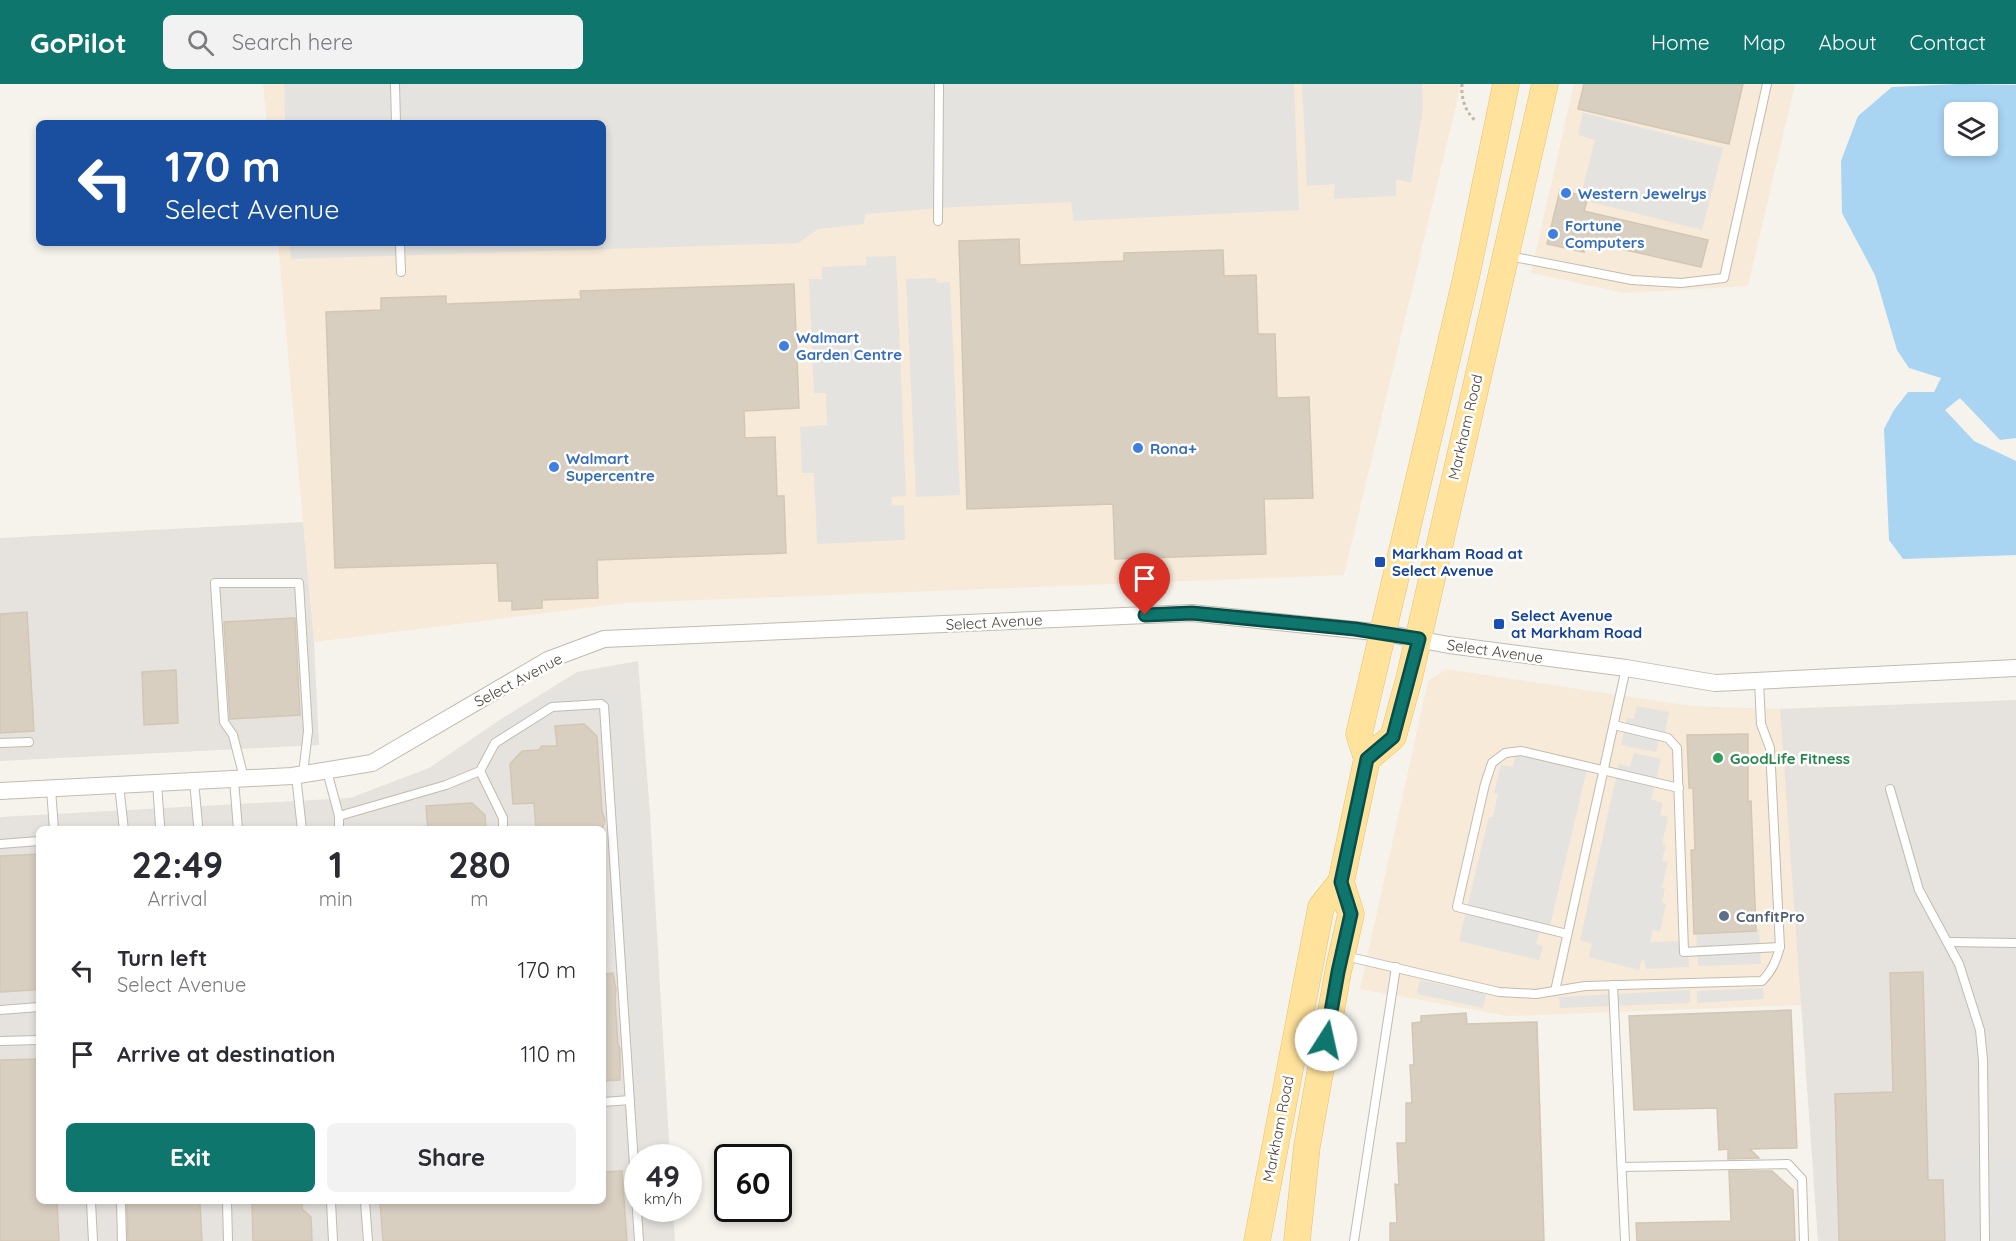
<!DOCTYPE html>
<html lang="en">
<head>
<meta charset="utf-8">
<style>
  :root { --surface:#fff; --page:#f2f2f3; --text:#2b2b33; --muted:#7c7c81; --accent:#0f766e }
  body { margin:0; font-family:Quicksand,sans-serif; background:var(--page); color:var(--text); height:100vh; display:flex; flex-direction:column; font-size:22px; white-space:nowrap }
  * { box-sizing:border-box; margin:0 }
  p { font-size:20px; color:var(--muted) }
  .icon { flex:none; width:33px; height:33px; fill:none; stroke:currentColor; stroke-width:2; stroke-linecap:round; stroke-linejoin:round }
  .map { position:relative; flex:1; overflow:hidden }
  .side { position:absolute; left:36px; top:742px; width:570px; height:378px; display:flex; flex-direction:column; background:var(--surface); border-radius:9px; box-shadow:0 3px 9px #0003 }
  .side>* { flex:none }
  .hud { position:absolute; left:36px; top:36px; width:570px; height:126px; border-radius:9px; box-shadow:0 3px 9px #0003; background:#1a4fa0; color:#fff; overflow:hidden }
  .controls { position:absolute; left:1944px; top:18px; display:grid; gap:12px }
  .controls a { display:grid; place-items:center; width:54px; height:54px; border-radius:9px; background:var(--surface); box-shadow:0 3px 9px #0003; font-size:30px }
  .speed { position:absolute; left:624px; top:1060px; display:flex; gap:12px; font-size:30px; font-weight:700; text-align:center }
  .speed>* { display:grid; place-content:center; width:78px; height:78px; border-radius:50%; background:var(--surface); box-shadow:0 3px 9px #0003; line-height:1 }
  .speed small { font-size:15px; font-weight:400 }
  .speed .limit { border:3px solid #111; border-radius:9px; background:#fff; color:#111 }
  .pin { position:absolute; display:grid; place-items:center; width:51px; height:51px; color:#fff; margin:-62px -26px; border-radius:50% 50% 50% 0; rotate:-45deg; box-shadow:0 0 6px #0007 }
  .pin .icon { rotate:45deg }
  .me { position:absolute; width:66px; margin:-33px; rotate:10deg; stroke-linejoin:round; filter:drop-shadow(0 0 4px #0008) }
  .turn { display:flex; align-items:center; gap:21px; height:126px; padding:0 30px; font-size:27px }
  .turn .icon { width:78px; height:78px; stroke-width:2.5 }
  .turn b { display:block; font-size:42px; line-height:51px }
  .eta { display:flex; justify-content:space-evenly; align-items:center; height:102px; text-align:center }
  .eta b { font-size:36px; font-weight:700; line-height:42px }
  .button { display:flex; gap:12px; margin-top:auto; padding:12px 30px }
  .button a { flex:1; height:69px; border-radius:9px; background:var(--accent); color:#fff; font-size:24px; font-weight:700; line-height:69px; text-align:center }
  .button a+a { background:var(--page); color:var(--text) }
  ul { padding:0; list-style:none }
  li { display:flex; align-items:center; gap:18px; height:84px; padding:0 30px }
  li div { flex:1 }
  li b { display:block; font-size:22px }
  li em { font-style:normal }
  header { display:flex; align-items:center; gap:36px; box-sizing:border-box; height:84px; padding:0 30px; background:var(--accent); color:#fff }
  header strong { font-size:28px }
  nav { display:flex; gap:33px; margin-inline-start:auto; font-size:21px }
  .search { width:420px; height:54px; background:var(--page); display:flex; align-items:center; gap:15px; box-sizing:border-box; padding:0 21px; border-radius:9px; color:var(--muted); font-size:22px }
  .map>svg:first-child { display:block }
  .commercial { fill:#f7ead8 }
  .industrial { fill:#e6e2dd; fill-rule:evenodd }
  .parking { fill:#e5e3e0 }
  .water { fill:#a9d4f2; fill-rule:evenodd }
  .building { fill:#d8cfc1; stroke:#d3c7b4; stroke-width:1.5 }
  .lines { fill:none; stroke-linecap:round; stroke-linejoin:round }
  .lane-casing { stroke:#c2bbae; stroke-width:10 }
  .street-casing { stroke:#c2bbae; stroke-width:18 }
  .primary-casing { stroke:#e6c16a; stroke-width:27 }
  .path { stroke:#c4b79f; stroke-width:3; stroke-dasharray:3 3; stroke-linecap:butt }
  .lane { stroke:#fff; stroke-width:8 }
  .street { stroke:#fff; stroke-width:16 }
  .primary { stroke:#ffe39c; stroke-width:26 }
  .route-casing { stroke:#0a4d48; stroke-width:15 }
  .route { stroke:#0f766e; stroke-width:10 }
  .shop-dot { fill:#3f7fe0; stroke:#fff; stroke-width:2 }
  .transit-dot { fill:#1a4fb4; stroke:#fff; stroke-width:2 }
  .leisure-dot { fill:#2e9e5b; stroke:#fff; stroke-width:2 }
  .service-dot { fill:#5c6f8a; stroke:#fff; stroke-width:2 }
  .labels { text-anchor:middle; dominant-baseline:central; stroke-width:5; stroke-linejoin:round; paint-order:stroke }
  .shop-label { font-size:15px; font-weight:bold; fill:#366cbe; stroke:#fff; text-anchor:start }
  .street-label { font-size:15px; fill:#4b4439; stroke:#fff }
  .transit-label { font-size:15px; font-weight:bold; fill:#164399; stroke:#fff; text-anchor:start }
  .leisure-label { font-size:15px; font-weight:bold; fill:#27864d; stroke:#fff; text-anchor:start }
  .service-label { font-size:15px; font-weight:bold; fill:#4e5e75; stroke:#fff; text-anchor:start }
</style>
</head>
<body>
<header>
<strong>GoPilot</strong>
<div class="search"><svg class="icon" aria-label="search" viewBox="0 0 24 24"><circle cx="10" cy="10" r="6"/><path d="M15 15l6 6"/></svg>Search here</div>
<nav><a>Home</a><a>Map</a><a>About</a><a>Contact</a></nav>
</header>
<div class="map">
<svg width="2016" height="1157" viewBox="0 0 2016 1157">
  <rect width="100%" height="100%" fill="#f6f3ec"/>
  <g class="commercial">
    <polygon points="263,0 1461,0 1344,491 625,519 314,558 278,159 603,159 603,39 267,39"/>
    <polygon points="1574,0 1795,0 1748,202 1625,209 1531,189"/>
    <polygon points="1446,585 1691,622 1780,625 1802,921 1508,932 1360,905 1428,597"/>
  </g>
  <g class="industrial">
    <polygon points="303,438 314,558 319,661 0,677 0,454"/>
    <path d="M638,577l12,152 20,345h-32v51h35l2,32h-675v-424l350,-19 79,-30 72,-49 76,-47zM39,746h564v372h-564z"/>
    <polygon points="2016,616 2016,1157 1818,1157 1780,625"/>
  </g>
  <g class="parking">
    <polygon points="284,0 1294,0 1299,126 1074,137 1071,118 955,123 865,130 864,140 818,145 798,159 291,175 290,159 603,159 603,39 285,39"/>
    <polygon points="1302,0 1422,0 1423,23 1411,99 1396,95 1396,112 1334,115 1335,100 1307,102"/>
    <polygon points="1583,29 1723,64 1702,146 1591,118 1593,107 1583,104 1595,56 1578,51"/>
    <polygon points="896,172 906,412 891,413 892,422 904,421 905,456 817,460 814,389 802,389 800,343 827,341 826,309 814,309 809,195 822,195 822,183 866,181 866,173"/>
    <polygon points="936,194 937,199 950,198 960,411 916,413 906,195"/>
    <polygon points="599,594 605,616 627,609 651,998 630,1000 610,629 557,633 505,663 495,645 514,628"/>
    <polygon points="1637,622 1669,628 1663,657 1659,656 1656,668 1621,661 1627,634 1634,635"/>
    <polygon points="1516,668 1587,685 1548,850 1539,849 1536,860 1543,862 1539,876 1459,857 1489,733 1493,733 1498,710 1494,709 1501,681 1513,683"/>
    <polygon points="1634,669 1661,675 1651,715 1663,719 1660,731 1668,733 1662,760 1666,761 1662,776 1668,778 1662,803 1665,804 1662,818 1666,820 1660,847 1653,846 1650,858 1688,857 1689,883 1646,885 1644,876 1641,877 1639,886 1589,873 1592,860 1580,856 1619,680 1630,683"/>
    <polygon points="1759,845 1761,880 1698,882 1696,848"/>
    <polygon points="1420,896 1486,910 1483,924 1417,910"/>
    <polygon points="1763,904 1764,915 1697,919 1697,907"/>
    <polygon points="1690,906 1690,919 1560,924 1559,913"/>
    <polygon points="2016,1074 2016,1157 1933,1157 1933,1145 1952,1144 1951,1075"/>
  </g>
  <path class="water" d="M1960,0l56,1v353l-16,2 -40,-42 -15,12 29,31 42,20v94l-113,4 -14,-19 -5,-111 10,-19 14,-18h26l7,-14 -32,-10 -12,-18 -22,-75 -33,-62 -1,-52 17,-45 34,-29zM1954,28h34v34h-34z"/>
  <g class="building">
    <polygon points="1584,0 1743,0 1729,60 1578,25"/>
    <polygon points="1560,106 1588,113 1584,127 1708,156 1701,183 1586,157 1584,168 1547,160"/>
    <polygon points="1019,155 1020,181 1124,177 1124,169 1223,166 1224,192 1256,191 1258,250 1275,250 1277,314 1309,313 1313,414 1264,415 1266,470 1115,475 1113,420 967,425 959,157"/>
    <polygon points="794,200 799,324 744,327 745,354 775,353 777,412 784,412 786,469 597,476 598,514 542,516 542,524 512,526 512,517 499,517 497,479 335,484 326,228 381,226 381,214 446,212 446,220 581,215 580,207"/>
    <polygon points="27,528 34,647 0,649 0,530"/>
    <polygon points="295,534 300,631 230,635 224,538"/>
    <polygon points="176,586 178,639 144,641 142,588"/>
    <polygon points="584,640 597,652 602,727 605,736 602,746 536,746 534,719 513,720 510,680 522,667 539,666 542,662 557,662 555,642"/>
    <polygon points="1748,650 1748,718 1751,717 1756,847 1694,850 1691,766 1695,766 1693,704 1689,704 1687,651"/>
    <polygon points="472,719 485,731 486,746 428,746 426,722"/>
    <polygon points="39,770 39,904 33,906 0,908 0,772"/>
    <polygon points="603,885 606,890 613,889 616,905 615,916 618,961 620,964 620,996 603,997"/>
    <polygon points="1923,888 1928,1096 1943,1096 1945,1157 1839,1157 1835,1010 1893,1008 1890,889"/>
    <polygon points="1791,926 1797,1064 1750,1065 1759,1074 1728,1075 1728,1065 1719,1066 1717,1024 1634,1026 1629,932"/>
    <polygon points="1466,929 1467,940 1537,938 1544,1157 1390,1157 1390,1139 1397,1139 1395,1100 1399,1101 1397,1059 1406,1059 1406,1019 1412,1019 1410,981 1414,981 1412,939 1421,938 1421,932"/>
    <polygon points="39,975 39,1118 57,1118 59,1157 0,1157 0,976"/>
    <polygon points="622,1087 627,1157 383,1157 380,1118 603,1118 603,1088"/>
    <polygon points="1729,1087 1772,1087 1793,1106 1795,1157 1637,1157 1636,1139 1731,1137"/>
    <polygon points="127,1118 200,1118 202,1157 128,1157"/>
    <polygon points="252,1118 302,1118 302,1125 311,1133 312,1157 253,1157"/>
  </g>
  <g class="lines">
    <g class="lane-casing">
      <g id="lane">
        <polyline points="395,0 396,39"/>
        <polyline points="938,137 939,0"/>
        <polyline points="400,159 401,188"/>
        <polyline points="1509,172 1632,196 1681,199 1724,194 1767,0"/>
        <polyline points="1614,641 1668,654 1677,664 1684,868 1780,863"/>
        <polyline points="0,659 29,658"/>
        <polyline points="327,687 339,732 339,746"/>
        <polyline points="480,687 503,734 503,746"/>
        <polyline points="296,691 302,746"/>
        <polyline points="244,694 233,651 224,638 215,499 299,499 308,647 303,690"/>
        <polyline points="234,695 238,746"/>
        <polyline points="194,697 198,741"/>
        <polyline points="157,699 160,742"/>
        <polyline points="119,701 124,746"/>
        <polyline points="51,705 54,746"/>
        <polyline points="1890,705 1919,806 1959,880 1980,946 1983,976 1985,1157"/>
        <polyline points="339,732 446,701 480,687 495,659 552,623 601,620 604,622 639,1157"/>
        <polyline points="0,760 39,757"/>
        <polyline points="1567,850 1457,823 1485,700 1492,679 1505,669 1521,667 1679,704"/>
        <polyline points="1948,858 2016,859"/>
        <path d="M1345,872l154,36 37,2 49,-8 177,-5c10,-10 14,-20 18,-34l-10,-199 -9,-24 -2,-43"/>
        <polyline points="1613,901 1625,1157"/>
        <polyline points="1555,907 1626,584"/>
        <polyline points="0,926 39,923"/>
        <polyline points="0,957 39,956"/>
        <polyline points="603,1018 630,1016"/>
        <polyline points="1622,1083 1788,1080 1802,1095 1804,1157"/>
        <polyline points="91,1118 93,1157"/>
        <polyline points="121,1118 122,1157"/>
        <polyline points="227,1118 228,1157"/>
        <polyline points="331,1118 333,1157"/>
        <polyline points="365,1118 368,1157"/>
        <polyline points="1354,1157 1396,883"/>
      </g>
    </g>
    <g class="street-casing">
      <polyline id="street" points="0,707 292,692 372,679 548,576 604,555 1192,529 1384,549 1449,561 1626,584 1715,599 2016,584"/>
    </g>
    <g class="primary-casing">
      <g id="primary">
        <polyline points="1367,675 1393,653 1409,595 1545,0"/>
        <polyline points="1257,1157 1321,823 1341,798 1367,675 1359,650 1466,194 1506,0"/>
        <polyline points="1297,1157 1307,1062 1338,888 1351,830 1341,798"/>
      </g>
    </g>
    <path class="path" d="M1462,0c-1,14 3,28 14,37"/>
    <use href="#lane" class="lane"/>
    <use href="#street" class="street"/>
    <use href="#primary" class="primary"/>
  </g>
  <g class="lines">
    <g class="route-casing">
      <polyline id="route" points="1145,531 1192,529 1355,545 1419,555 1393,653 1367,675 1341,798 1351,830 1338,888 1326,956"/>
    </g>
    <use href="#route" class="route"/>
  </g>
  <g class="shop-dot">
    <circle cx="1566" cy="109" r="6"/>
    <circle cx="1553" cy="150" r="6"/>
    <circle cx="784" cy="262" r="6"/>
    <circle cx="1138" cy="364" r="6"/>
    <circle cx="554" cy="383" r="6"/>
  </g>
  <g class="transit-dot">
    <rect x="1374" y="472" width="12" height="12" rx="3"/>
    <rect x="1493" y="534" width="12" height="12" rx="3"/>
  </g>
  <circle class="leisure-dot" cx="1718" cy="674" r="6"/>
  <circle class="service-dot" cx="1724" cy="832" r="6"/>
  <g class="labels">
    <g class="shop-label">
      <text x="1578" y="109">Western Jewelrys</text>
      <text x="1565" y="141">Fortune<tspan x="1565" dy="17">Computers</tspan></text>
      <text x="796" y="253">Walmart<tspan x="796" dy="17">Garden Centre</tspan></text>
      <text x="1150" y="364">Rona+</text>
      <text x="566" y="374">Walmart<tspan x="566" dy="17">Supercentre</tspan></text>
    </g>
    <g class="street-label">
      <text transform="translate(1465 343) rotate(-77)">Markham Road</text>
      <text transform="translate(994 538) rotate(-3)">Select Avenue</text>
      <text transform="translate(1495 567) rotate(8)">Select Avenue</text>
      <text transform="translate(518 596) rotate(-28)">Select Avenue</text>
      <text transform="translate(1278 1045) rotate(-79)">Markham Road</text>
    </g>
    <g class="transit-label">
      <text x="1392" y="469">Markham Road at<tspan x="1392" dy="17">Select Avenue</tspan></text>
      <text x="1511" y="531">Select Avenue<tspan x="1511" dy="17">at Markham Road</tspan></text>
    </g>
    <g class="leisure-label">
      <text x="1730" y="674">GoodLife Fitness</text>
    </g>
    <g class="service-label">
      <text x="1736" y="832">CanfitPro</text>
    </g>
  </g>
</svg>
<div class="controls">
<a><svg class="icon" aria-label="layers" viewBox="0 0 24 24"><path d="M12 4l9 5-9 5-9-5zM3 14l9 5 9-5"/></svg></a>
</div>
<div class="speed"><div>49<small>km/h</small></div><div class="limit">60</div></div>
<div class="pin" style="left:1145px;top:531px;background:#d93025"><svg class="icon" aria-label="arrive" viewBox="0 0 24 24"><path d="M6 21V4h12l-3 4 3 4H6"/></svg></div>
<svg class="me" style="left:1326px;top:956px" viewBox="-20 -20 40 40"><circle r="19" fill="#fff"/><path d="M0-13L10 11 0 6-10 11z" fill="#0f766e"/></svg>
<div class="hud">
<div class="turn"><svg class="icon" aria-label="left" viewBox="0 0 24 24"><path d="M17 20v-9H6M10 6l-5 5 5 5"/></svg><div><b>170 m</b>Select Avenue</div></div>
</div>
<section class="side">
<div class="eta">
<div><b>22:49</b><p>Arrival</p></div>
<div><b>1</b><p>min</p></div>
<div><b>280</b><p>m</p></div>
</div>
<ul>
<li><svg class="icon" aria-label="left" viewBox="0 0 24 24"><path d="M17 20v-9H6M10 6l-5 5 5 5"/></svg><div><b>Turn left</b><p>Select Avenue</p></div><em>170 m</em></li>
<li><svg class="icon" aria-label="arrive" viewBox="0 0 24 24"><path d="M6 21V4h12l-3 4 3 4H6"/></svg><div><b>Arrive at destination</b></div><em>110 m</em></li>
</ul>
<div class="button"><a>Exit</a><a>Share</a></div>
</section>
</div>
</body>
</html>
